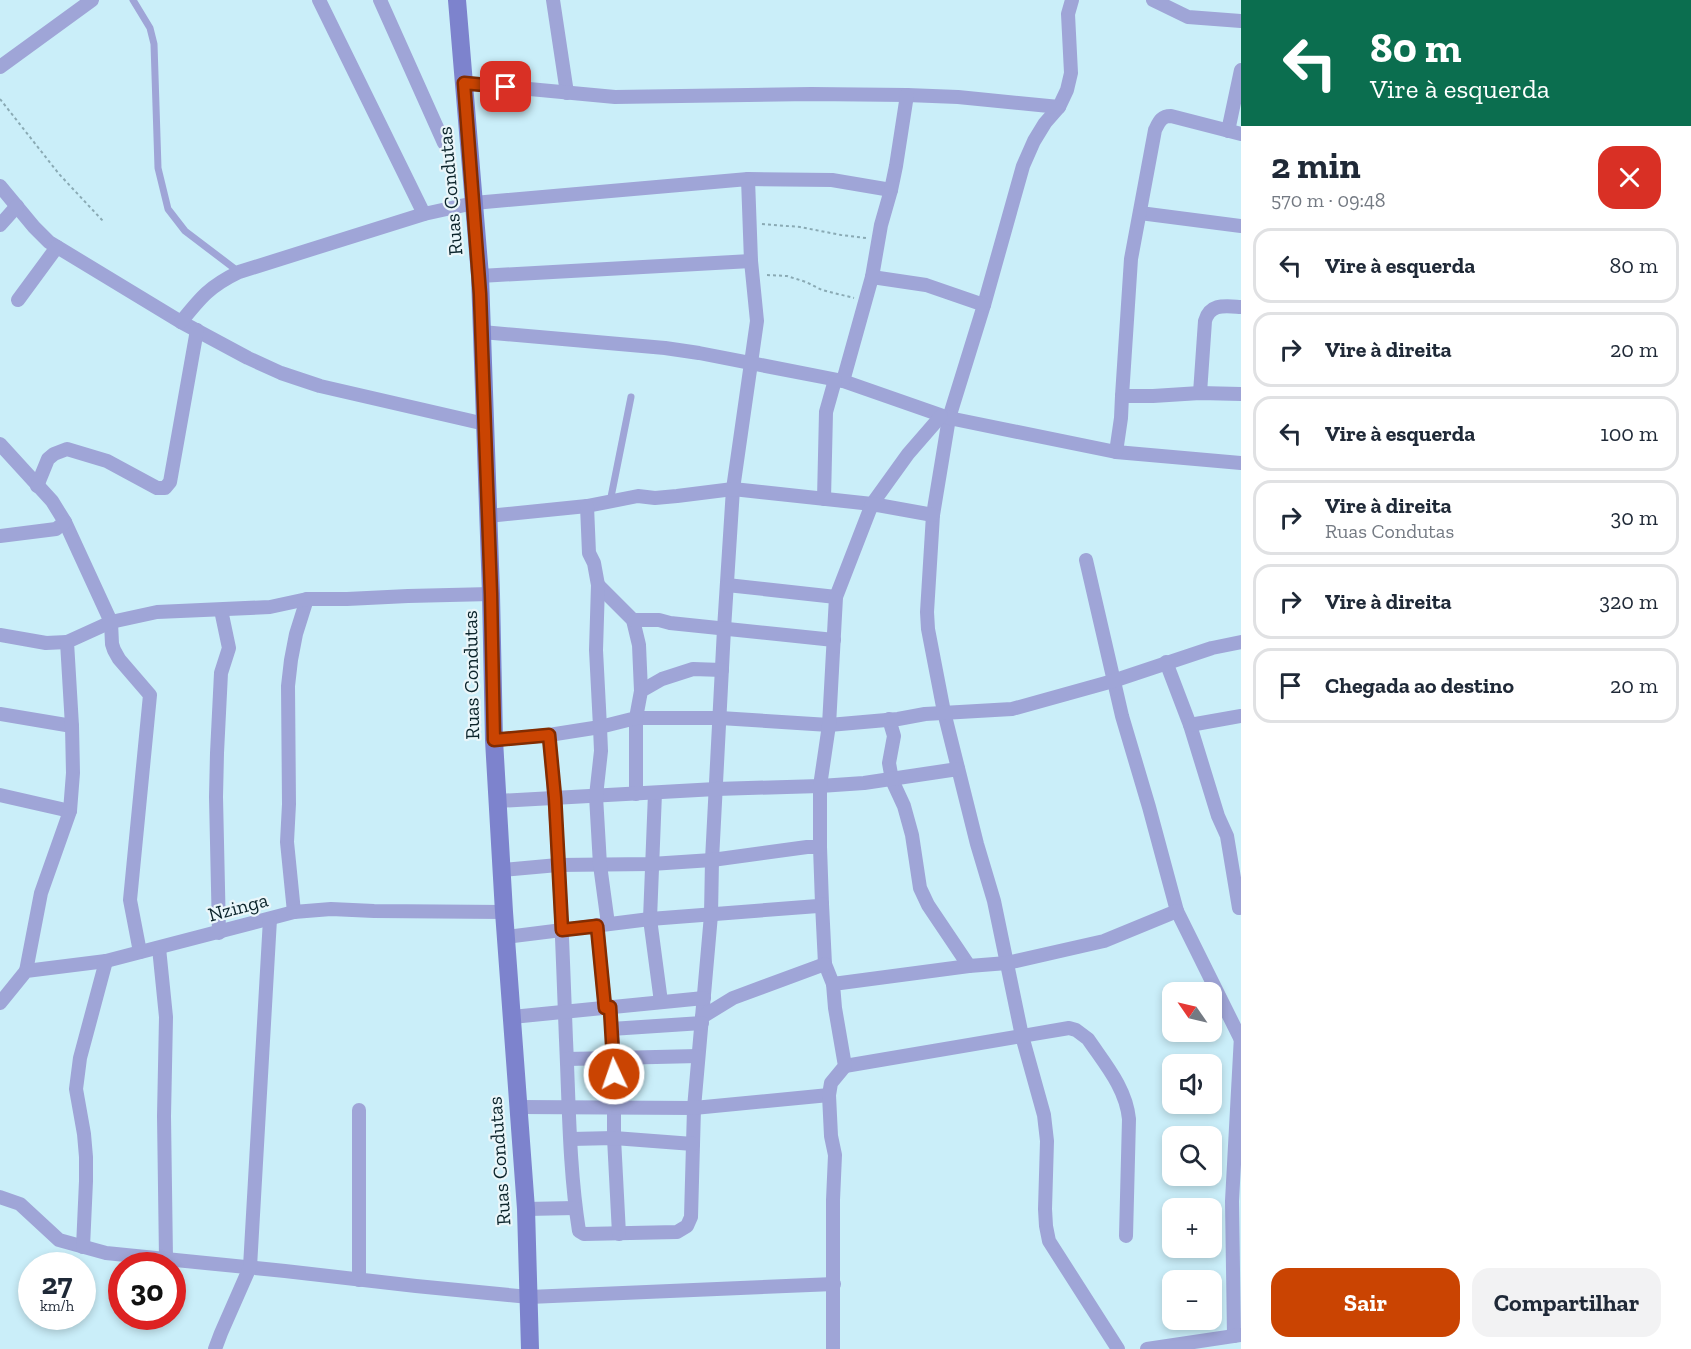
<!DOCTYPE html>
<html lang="pt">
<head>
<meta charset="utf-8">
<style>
  :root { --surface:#fff; --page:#f2f2f3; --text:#1f2937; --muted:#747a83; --line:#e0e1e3; --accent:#ca4402 }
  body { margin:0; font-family:"Zilla Slab",serif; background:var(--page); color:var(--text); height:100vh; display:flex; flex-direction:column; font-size:22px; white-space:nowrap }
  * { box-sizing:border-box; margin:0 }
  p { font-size:20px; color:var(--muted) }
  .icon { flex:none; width:33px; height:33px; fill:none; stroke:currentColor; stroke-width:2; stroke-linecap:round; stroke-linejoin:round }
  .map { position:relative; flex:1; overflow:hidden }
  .sheet { display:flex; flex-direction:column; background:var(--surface); width:450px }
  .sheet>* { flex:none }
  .guide { background:#0b6e4f; color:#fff; overflow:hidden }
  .needle { width:39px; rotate:304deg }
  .controls { position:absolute; left:1162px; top:982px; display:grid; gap:12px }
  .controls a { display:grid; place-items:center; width:60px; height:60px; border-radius:12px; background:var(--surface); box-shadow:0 3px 9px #0003; font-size:30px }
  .speed { position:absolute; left:18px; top:1252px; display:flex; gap:12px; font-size:30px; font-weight:700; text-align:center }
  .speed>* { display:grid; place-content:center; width:78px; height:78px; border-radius:50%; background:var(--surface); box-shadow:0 3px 9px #0003; line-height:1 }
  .speed small { font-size:15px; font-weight:400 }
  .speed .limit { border:9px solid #d22; background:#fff; color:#111 }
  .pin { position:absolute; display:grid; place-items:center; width:51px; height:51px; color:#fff; margin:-26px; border-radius:12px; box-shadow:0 3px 9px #0006 }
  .me { position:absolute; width:66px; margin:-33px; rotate:357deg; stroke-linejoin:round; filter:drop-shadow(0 0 4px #0008) }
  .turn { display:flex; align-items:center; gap:21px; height:126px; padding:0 30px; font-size:27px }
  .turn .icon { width:78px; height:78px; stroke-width:2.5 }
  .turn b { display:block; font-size:42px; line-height:51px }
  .round { display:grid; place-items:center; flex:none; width:63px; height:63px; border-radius:18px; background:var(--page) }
  .overview { display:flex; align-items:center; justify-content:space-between; height:102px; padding:0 30px }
  h1 { font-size:36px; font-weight:700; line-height:45px }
  .primary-button { display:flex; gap:12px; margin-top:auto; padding:12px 30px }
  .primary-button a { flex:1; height:69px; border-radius:18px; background:var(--accent); color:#fff; font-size:24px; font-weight:700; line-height:69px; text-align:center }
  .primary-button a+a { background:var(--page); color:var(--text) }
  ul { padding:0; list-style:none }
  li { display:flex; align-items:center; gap:18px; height:75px; margin:0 12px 9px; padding:0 18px; border:3px solid var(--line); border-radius:18px }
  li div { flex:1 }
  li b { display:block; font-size:22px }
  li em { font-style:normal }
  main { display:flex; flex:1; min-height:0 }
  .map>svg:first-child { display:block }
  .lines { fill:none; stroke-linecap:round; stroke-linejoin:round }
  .path { stroke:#8aaab4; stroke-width:2; stroke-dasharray:3 3; stroke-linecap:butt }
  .lane { stroke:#9fa5d7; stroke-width:7 }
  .street { stroke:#9fa5d7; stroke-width:14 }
  .secondary { stroke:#7d83cd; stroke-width:18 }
  .route-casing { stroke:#832c01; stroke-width:15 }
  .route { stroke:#ca4402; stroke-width:10 }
  .labels { text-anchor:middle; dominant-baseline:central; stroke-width:4.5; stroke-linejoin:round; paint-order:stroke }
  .street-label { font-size:20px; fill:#0b242b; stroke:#eaf6fa }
</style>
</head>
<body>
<main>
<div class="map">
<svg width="1241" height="1349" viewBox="0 0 1241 1349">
  <rect width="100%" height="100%" fill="#caeef9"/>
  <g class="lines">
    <g class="path">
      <polyline points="0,99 59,174 103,221"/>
      <polyline points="762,224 800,227 841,235 866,238"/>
      <polyline points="767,275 787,276 806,282 822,290 854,298"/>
    </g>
    <g class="lane">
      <polyline points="133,0 150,28 154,44 158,168 168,209 185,231 239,272"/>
      <polyline points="610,502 631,397"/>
    </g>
    <g class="street">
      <polyline points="319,0 424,214"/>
      <polyline points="380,0 444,143"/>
      <polyline points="553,0 567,93"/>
      <polyline points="1072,0 1068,14 1071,73 1067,90 1059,107 1045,123 1034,141 1023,166 984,305 949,418 933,515 927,612 928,629 944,712 977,844 994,901 1022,1036 1044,1115 1047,1141 1045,1209 1046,1226 1049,1241 1118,1349"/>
      <polyline points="1153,0 1188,17 1241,21"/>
      <polyline points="0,67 92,0"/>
      <polyline points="464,83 615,97 811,94 907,95 958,97 1059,107"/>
      <polyline points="1228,131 1241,70"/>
      <polyline points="748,179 832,180 891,190"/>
      <polyline points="0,186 34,227 49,242 181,322 248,358 281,373 320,386 485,424"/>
      <polyline points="1140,213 1241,226"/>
      <polyline points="0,225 17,206"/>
      <polyline points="480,276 751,261"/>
      <polyline points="872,277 926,285 984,305"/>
      <polyline points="18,300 57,247"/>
      <path d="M181,322c20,-25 29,-36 58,-50l185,-58 50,-11 274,-24 3,82 6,60 -24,168 -9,140 -12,231 -1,55 -17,193 -3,109 -4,9 -10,6 -93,2 -5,-3c-10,-63 -10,-128 -13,-191 -4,-102 -7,-204 -17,-305"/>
      <polyline points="482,332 665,348 699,353 843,381 949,418 1116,452 1241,463"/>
      <polyline points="843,381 872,277 881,225 891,190 896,166 907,95"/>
      <path d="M1200,393l5,-72c5,-18 20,-15 36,-14"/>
      <path d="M1122,396l9,-137 24,-129c4,-8 6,-14 16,-14l70,18"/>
      <polyline points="0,444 52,501 65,522 111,622 112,644 114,650 119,659 150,695 130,900 140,952"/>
      <polyline points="1116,452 1121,418 1122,396 1153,396 1200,393 1241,394"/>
      <polyline points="37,486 48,459 54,454 67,449 107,461 157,488 165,488 170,482 197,330"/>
      <polyline points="824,499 826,412 835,380"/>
      <polyline points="488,516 587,506 638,496 655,498 677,496 733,489 872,504 908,454 941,416"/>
      <polyline points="0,536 56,529 65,522"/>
      <polyline points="1086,560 1122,716 1149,807 1177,911 1240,1038"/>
      <polyline points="598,585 633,620 639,645 641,691"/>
      <polyline points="727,585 836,597"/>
      <polyline points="633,620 659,620 670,623 834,640"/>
      <polyline points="0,635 46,643 67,642"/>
      <polyline points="1166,662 1190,725 1218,816 1227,836 1239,908"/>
      <polyline points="0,714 72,726"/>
      <polyline points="889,719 894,736 889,763 892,780 904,806 912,835 920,888 928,905 969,966"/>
      <polyline points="1190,725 1241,716"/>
      <polyline points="494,740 549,735 600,727 596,650 598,585 594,563 589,553 587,506"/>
      <polyline points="655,793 650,919 661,1002"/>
      <polyline points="636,794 636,718 720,718 829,725 898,719 925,714 1012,709 1113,681 1212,648 1241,642"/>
      <polyline points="0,795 70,811"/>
      <polyline points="498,801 716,789 820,786 864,783 958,769"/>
      <polyline points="820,847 822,904"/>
      <polyline points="502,870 558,865 651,864 712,860 807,847 820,847 820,786 829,725 836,597 872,504 933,515"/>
      <polyline points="294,912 287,842 289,804 288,686 291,660 296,634 307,599"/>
      <polyline points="608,924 600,865 596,796 601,751 600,727 636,718 641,691 662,679 693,669 722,670"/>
      <polyline points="597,925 605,1008"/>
      <polyline points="219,933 216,797 217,753 221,673 229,648 221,610"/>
      <polyline points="506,937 650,919 818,906 822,904 825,964 833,984"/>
      <polyline points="159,948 166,1017 164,1116 166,1259"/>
      <polyline points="26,971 41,893 70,811 73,773 72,726 67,642 111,622 157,612 270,607 307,599 347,599 408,596 491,594"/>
      <polyline points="0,1003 26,971 106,961 294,912 331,909 374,911 504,912"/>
      <polyline points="610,1007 614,1058 698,1056"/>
      <polyline points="512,1017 704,998"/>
      <polyline points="702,1017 733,998 825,964"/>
      <polyline points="611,1029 702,1023"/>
      <polyline points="567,1059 614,1058 614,1138 619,1234"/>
      <path d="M845,1066l224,-38 7,2 12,9c17,25 38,49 41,80l-3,117"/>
      <polyline points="519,1107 694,1108 829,1095"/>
      <polyline points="359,1110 359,1280"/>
      <polyline points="571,1139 614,1138 693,1144"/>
      <polyline points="0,1197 20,1204 59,1240 106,1253 285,1271 416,1286 529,1297 834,1284"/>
      <polyline points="526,1209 575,1208"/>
      <polyline points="83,1247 86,1181 86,1157 84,1134 76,1089 80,1058 106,961"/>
      <polyline points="1234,1336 1232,1201 1241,1036"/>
      <polyline points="215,1349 221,1333 250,1267 270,919"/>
      <polyline points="833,1349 833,1200 835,1155 831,1136 829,1095 831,1083 845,1066 835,1008 833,984 969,966 1007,963 1104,941 1177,911"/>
      <polyline points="1147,1349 1241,1335"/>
    </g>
    <polyline class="secondary" points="457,0 480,276 491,594 494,740 504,912 526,1209 530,1349"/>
  </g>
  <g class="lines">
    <g class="route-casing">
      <polyline id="route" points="506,87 464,83 480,294 491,594 494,740 549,735 555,798 562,930 597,926 605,1008 610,1007 614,1074"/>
    </g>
    <use href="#route" class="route"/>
  </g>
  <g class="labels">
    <g class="street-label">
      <text transform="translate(450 191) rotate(-95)">Ruas Condutas</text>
      <text transform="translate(471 675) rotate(-91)">Ruas Condutas</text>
      <text transform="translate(238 907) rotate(-15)">Nzinga</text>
      <text transform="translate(499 1161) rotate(-94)">Ruas Condutas</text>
    </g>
  </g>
</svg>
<div class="controls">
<a><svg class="needle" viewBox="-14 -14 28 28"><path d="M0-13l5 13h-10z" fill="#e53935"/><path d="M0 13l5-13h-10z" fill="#747a83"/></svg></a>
<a><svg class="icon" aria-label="sound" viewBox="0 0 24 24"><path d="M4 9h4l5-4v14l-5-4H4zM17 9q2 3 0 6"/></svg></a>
<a><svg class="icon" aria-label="search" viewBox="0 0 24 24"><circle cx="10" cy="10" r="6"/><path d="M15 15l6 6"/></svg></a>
<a>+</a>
<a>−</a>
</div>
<div class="speed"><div>27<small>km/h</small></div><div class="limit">30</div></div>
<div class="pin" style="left:506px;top:87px;background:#d93025"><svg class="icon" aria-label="arrive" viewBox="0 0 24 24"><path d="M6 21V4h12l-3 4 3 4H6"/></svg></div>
<svg class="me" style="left:614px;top:1074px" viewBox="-20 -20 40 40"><circle r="17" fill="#ca4402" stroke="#fff" stroke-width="3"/><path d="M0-11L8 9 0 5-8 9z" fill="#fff"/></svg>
</div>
<section class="sheet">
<div class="guide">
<div class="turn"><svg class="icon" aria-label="left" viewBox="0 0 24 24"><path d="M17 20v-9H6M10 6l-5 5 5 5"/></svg><div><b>80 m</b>Vire à esquerda</div></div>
</div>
<div class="overview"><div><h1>2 min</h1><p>570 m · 09:48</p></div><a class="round" style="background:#d93025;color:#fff"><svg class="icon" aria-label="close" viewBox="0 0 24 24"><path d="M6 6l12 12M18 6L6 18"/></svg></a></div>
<ul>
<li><svg class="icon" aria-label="left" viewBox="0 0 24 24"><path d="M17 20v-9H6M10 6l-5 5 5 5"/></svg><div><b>Vire à esquerda</b></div><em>80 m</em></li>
<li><svg class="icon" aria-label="right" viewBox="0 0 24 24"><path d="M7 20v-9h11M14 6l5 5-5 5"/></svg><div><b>Vire à direita</b></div><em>20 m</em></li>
<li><svg class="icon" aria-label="left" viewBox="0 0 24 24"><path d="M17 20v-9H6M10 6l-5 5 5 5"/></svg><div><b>Vire à esquerda</b></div><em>100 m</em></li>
<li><svg class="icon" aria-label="right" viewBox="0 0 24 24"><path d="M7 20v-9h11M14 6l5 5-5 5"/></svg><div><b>Vire à direita</b><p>Ruas Condutas</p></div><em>30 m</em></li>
<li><svg class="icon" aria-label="right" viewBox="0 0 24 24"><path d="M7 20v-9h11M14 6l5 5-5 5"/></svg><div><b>Vire à direita</b></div><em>320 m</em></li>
<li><svg class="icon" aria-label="arrive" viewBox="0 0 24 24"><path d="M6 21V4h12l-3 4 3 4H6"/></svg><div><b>Chegada ao destino</b></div><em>20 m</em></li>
</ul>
<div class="primary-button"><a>Sair</a><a>Compartilhar</a></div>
</section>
</main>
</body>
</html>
